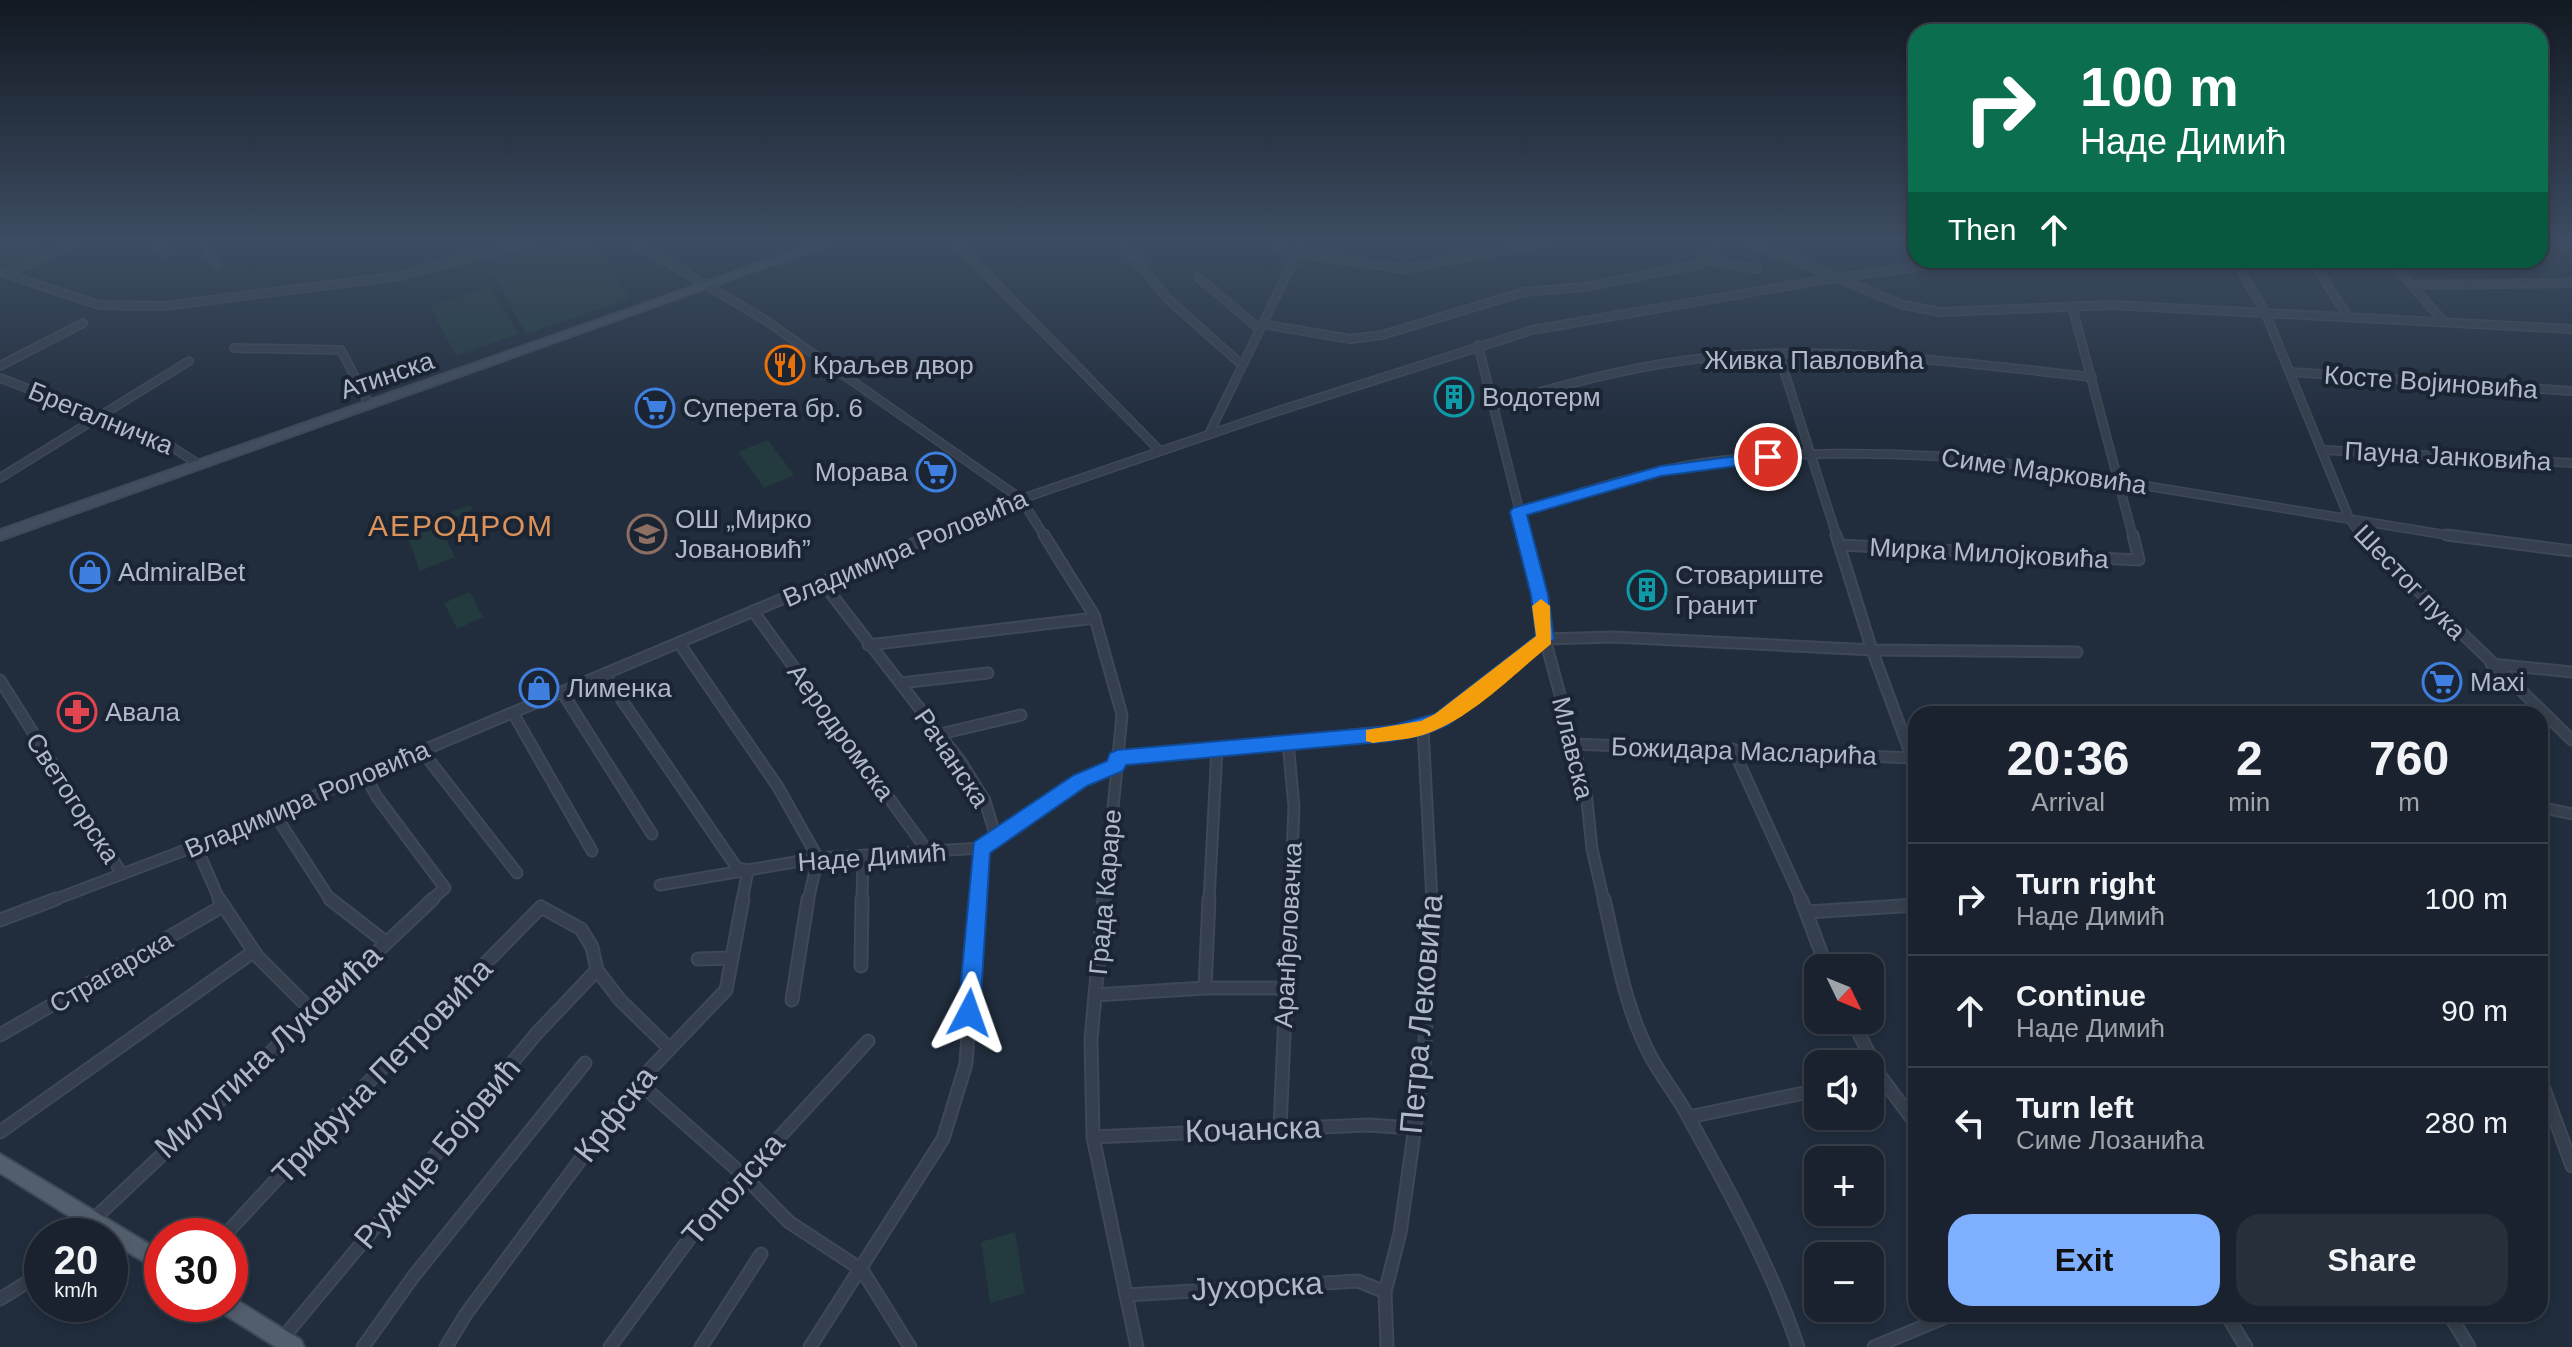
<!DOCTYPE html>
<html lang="en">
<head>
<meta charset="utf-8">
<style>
  :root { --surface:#19222e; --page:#262f3a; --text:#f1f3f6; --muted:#9fa4aa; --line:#373f4a; --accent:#7fb0ff }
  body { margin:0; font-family:Helvetica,sans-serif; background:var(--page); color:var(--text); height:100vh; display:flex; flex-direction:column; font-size:30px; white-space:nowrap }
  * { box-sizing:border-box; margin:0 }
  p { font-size:26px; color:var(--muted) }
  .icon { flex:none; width:44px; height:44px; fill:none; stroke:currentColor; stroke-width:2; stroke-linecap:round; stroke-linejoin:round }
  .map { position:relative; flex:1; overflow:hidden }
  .details { position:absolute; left:1908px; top:706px; width:640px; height:616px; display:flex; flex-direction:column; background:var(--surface); border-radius:24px; box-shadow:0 4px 12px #0003,0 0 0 2px var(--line) }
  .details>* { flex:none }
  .hud { position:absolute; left:1908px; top:24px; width:640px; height:244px; border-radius:24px; box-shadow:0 4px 12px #0003,0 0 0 2px var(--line); background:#0b6e4f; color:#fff; overflow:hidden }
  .needle { width:52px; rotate:133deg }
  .tools { position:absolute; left:1804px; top:954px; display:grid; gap:16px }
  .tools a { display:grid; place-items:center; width:80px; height:80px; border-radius:16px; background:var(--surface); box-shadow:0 4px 12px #0003,0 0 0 2px var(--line); font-size:40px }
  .speed { position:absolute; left:24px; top:1218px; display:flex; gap:16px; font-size:40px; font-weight:700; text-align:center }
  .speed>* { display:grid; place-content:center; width:104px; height:104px; border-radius:50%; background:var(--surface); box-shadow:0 4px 12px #0003,0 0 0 2px var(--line); line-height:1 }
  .speed small { font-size:20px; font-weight:400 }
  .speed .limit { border:12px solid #d22; background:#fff; color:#111 }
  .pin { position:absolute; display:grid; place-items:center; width:68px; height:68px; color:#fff; margin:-34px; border:4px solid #fff; border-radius:50%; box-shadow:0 2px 8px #0007 }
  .me { position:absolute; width:88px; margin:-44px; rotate:4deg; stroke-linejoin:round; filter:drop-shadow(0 0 6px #0008) }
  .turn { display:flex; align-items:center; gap:28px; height:168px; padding:0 40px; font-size:36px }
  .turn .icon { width:104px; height:104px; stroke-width:2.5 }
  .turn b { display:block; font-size:56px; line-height:68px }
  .then { display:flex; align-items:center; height:76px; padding:0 40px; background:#0003; gap:16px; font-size:30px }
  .eta { display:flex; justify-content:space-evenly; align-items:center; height:136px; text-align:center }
  .eta b { font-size:48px; font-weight:800; line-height:56px }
  .action { display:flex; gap:16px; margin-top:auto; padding:16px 40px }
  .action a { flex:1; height:92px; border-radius:24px; background:var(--accent); color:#111; font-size:32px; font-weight:800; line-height:92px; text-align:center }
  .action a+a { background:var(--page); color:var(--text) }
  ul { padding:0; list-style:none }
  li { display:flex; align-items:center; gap:24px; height:112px; padding:0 40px; border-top:2px solid var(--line) }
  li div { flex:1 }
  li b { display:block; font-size:30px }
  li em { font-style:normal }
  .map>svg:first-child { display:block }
  .green { fill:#233b3e }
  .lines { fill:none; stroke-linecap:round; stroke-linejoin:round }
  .street-far2-casing { stroke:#3e4856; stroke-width:10 }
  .street-far1-casing { stroke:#3e4856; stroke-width:13 }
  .street-casing { stroke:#3e4856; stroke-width:15 }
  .secondary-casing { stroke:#3e4856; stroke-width:4 }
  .primary-casing { stroke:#3e4856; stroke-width:4 }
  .street-far2 { stroke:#353f4d; stroke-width:7 }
  .street-far1 { stroke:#353f4d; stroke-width:9 }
  .street { stroke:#353f4d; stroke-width:11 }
  .secondary { fill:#424d60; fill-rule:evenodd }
  .primary { fill:#535e6d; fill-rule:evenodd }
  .route { fill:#1a73e8; stroke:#114b97; stroke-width:2 }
  .slow { fill:#f59e0b }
  .labels { text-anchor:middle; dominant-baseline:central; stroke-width:8; stroke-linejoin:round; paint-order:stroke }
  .street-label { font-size:26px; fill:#b0b9c9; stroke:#1a2432 }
  .poi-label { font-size:26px; fill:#b0b9c9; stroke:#1a2432; text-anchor:start }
  .quarter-label { font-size:30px; letter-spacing:2px; fill:#dc9258; stroke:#1a2432 }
  .near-street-label { font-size:32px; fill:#b0b9c9; stroke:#1a2432 }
</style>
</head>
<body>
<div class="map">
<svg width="2572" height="1347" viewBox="0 0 2572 1347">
  <rect width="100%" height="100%" fill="#212d3d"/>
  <g class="green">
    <polygon points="0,241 37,241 48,250 7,269 0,268"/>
    <polygon points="567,241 593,241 630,299 526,334 489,266"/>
    <polygon points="490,286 518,334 456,356 430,306"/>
    <polygon points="768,440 794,475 764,488 738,452"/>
    <polygon points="469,505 473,509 439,525 455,557 420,571 408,538 421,524"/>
    <polygon points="470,592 483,617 457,629 444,603"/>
    <polygon points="1015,1232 1025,1293 990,1303 981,1242"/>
  </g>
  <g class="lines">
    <g class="street-far2-casing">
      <g id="street-far2">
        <polyline points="156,241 165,254"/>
        <polyline points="202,241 217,265"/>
        <polyline points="632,241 765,320 1021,499 1045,537"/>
        <polyline points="954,241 1160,451"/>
        <polyline points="1120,241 1169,300 1241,364"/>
        <polyline points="1271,241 1292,253 1404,269 1550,241"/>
        <polyline points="1749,241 1903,305 1941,312 2112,305 2572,329"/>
        <polyline points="2563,241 2572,248"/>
        <polyline points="1704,260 1757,269"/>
        <polyline points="2235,260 2265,312 2349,518 2362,537"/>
        <polyline points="2311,260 2347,315"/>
        <polyline points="2390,260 2443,321"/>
        <polyline points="0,272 99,305 164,306 400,276 532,241"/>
        <polyline points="8,273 77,241"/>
        <polyline points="1198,277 1259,329"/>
        <polyline points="2413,285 2572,283"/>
        <polyline points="2072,306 2133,537"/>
        <polyline points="1262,324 1351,339 1382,335 1524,292 1584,287 1701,264 1719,241"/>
        <polyline points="1478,345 1526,537"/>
        <polyline points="234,348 341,350 369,404"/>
        <polyline points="1779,355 1837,537"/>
        <polyline points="0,366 83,323"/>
        <polyline points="2290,372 2572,391"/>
        <polyline points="0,378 163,441 198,464"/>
        <path d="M1494,406c66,-21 133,-39 202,-47 132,-16 265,4 396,18"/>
        <polyline points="1209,434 1303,241"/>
        <polyline points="2324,450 2572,463"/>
        <polyline points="0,478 189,361"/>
        <path d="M1518,512c60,-18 121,-39 183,-49 91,-13 183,-10 275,-5l483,79"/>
        <polyline points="930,537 1021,499 1278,411 1532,330 1816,281 1964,260"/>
      </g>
    </g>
    <g class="street-far1-casing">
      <g id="street-far1">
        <polyline points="1044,535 1094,615 1122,715 1104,901"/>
        <polyline points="1526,535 1545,639 1586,791 1592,849 1604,901"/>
        <polyline points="1836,535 1872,650 1916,769"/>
        <polyline points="2361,535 2572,740"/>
        <polyline points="2447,535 2572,551"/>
        <polyline points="1840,545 2139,560 2133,535"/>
        <polyline points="822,582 961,762 985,801 995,834 981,848 977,901"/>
        <polyline points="753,611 929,853"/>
        <polyline points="1545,639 1614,637 1872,650 2077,652"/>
        <polyline points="679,643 778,787 818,858 808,901"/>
        <polyline points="868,645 1095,618"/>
        <polyline points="2491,664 2572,672"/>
        <polyline points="604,674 737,868 748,870 818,858 981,848 1080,780 1116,765"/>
        <polyline points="0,680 122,874"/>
        <polyline points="901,683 988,673"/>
        <polyline points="562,692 652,834"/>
        <polyline points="513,713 592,851"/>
        <polyline points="1423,728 1432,901"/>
        <polyline points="940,734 1021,715"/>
        <polyline points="1288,742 1294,807 1290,901"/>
        <polyline points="1573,744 1913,758"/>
        <polyline points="1733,749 1802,901"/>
        <polyline points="422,751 517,873"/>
        <polyline points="1117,758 1423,728 1441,720 1545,639"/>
        <polyline points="365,775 377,797 445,888 430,901"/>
        <polyline points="2540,807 2572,814"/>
        <polyline points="274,813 331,901"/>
        <polyline points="196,846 220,901"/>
        <polyline points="660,885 748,870 742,901"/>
        <polyline points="51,901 196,846 934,535"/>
        <polyline points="862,901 863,858"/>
        <polyline points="1209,901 1217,748"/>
      </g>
    </g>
    <g class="street-casing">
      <g id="street">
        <polyline points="219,899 257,956 312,1011"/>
        <polyline points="330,899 384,941"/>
        <polyline points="1104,899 1091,1039 1093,1137 1137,1347"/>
        <path d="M1604,899c12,52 21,110 47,158 12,22 28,41 39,63 40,72 82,149 108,227"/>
        <polyline points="1801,899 1827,968"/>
        <polyline points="1807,912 1916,905"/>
        <polyline points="0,920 56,899"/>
        <polyline points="698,959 732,958"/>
        <polyline points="861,966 862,899"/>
        <polyline points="1205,988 1209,899"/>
        <polyline points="1095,995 1205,988 1285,988"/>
        <polyline points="792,1000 808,899"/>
        <polyline points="1852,1020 1881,1077 1916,1124"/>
        <polyline points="0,1035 221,907"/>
        <polyline points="2540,1078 2572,1166"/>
        <polyline points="638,1082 743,1175 789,1222 862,1270 910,1347"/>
        <polyline points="1689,1117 1818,1090"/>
        <polyline points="1280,1128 1290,899"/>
        <polyline points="0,1132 253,952"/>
        <polyline points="1093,1137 1368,1125 1413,1128"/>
        <polyline points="94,1219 433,899"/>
        <polyline points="224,1236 342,1109 541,907 581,929 592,947 597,970 620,1000 668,1047"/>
        <polyline points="1126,1295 1358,1281 1385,1292"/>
        <polyline points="0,1299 42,1273"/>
        <polyline points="2226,1314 2246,1347"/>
        <polyline points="2449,1314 2469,1347"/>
        <polyline points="282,1339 537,1033 597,970"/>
        <polyline points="363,1347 413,1277 585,1063"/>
        <polyline points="446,1347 466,1314 638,1082 726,990 743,899"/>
        <polyline points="610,1347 703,1220 868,1041"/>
        <polyline points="701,1347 761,1254"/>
        <polyline points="810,1347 943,1139 966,1064 977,899"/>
        <polyline points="1387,1347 1385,1292 1400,1233 1424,1063 1432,899"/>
        <polyline points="1874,1347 1953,1314"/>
      </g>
    </g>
    <g class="secondary-casing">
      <polygon id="secondary" points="823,241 838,241 0,540 0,530"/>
    </g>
    <g class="primary-casing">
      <g id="primary">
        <polygon points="0,1154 162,1252 162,1272 110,1242 110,1236 101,1236 0,1173"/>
        <polygon points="230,1296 301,1340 304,1347 276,1347 219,1311 216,1304 230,1304"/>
      </g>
    </g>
    <use href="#street-far2" class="street-far2"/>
    <use href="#street-far1" class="street-far1"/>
    <use href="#street" class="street"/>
    <use href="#secondary" class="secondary"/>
    <use href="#primary" class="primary"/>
  </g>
  <linearGradient id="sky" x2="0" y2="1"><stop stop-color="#121922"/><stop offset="0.56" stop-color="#3d4c62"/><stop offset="1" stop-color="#3d4c62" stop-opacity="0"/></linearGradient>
  <rect width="2572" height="430" fill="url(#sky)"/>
  <polygon class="route" points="1768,452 1776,457 1774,461 1661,476 1527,515 1548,595 1554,639 1448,725 1423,735 1391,741 1126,765 1123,771 1087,786 990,853 980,1013 977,1020 969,1023 961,1020 958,1013 974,842 1074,775 1107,761 1110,753 1117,750 1391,726 1435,714 1536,636 1531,595 1510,512 1513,508 1661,466"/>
  <path class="slow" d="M1541,599l9,7 1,38c-37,30 -77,72 -122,89 -17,7 -38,7 -56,10l-7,-2v-11l55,-9 14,-7 101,-78 -4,-30z"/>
  <defs>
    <g id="restaurant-ring" transform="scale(2)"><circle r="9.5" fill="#1a2432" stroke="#e8710a" stroke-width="1.5"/><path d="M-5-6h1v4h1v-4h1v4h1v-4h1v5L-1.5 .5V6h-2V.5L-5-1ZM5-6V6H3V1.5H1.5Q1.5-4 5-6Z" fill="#e8710a"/></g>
    <g id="building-ring" transform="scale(2)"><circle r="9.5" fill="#1a2432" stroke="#0f9aa8" stroke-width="1.5"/><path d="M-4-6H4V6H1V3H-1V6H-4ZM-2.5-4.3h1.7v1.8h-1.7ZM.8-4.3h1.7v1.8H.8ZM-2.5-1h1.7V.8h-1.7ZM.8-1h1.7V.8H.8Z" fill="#0f9aa8"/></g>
    <g id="supermarket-ring" transform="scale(2)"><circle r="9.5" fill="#1a2432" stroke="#3f7fe0" stroke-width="1.5"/><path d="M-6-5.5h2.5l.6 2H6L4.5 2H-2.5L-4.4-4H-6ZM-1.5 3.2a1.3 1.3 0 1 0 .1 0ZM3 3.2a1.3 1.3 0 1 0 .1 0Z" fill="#3f7fe0"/></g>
    <g id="school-ring" transform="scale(2)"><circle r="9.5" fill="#1a2432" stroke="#8d6e63" stroke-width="1.5"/><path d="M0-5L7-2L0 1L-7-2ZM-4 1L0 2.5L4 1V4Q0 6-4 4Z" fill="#8d6e63"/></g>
    <g id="shop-ring" transform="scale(2)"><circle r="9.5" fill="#1a2432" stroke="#3f7fe0" stroke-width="1.5"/><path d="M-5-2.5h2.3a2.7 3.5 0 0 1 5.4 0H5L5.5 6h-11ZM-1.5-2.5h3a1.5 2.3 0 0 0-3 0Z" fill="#3f7fe0"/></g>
    <g id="pharmacy-ring" transform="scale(2)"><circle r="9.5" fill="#1a2432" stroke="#e0444e" stroke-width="1.5"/><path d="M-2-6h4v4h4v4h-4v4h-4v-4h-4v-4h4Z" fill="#e0444e"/></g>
  </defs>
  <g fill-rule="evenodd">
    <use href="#restaurant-ring" x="785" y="365"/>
    <use href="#building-ring" x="1454" y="397"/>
    <use href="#supermarket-ring" x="655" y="408"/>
    <use href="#supermarket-ring" x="936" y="472"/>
    <use href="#school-ring" x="647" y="534"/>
    <use href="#shop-ring" x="90" y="572"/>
    <use href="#building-ring" x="1647" y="590"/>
    <use href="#supermarket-ring" x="2442" y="682"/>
    <use href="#shop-ring" x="539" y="688"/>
    <use href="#pharmacy-ring" x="77" y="712"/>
  </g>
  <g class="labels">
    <g class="street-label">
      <text x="1814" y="360">Живка Павловића</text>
      <text transform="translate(387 375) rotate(-19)">Атинска</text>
      <text transform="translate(2431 382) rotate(4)">Косте Војиновића</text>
      <text transform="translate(101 418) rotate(22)">Брегалничка</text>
      <text transform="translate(2448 456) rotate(3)">Пауна Јанковића</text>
      <text transform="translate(2044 471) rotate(8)">Симе Марковића</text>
      <text transform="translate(905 548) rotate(-23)">Владимира Роловића</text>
      <text transform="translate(1989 553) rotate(3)">Мирка Милојковића</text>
      <text transform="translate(2410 582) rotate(46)">Шестог пука</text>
      <text transform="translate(841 732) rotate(54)">Аеродромска</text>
      <text transform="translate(1573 748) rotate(76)">Млавска</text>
      <text transform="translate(1744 751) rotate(2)">Божидара Масларића</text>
      <text transform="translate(952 758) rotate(56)">Рачанска</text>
      <text transform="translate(73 798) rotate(57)">Светогорска</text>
      <text transform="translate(307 799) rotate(-23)">Владимира Роловића</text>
      <text transform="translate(872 857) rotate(-4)">Наде Димић</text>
      <text transform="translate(1105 892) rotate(-85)">Града Караре</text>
      <text transform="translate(1288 935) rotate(-87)">Аранђеловачка</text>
      <text transform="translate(111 972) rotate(-30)">Страгарска</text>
    </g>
    <g class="poi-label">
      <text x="813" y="365">Краљев двор</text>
      <text x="1482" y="397">Водотерм</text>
      <text x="683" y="408">Суперета бр. 6</text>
      <text x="908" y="472" text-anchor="end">Морава</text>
      <text x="675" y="519">ОШ „Мирко<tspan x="675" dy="30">Јовановић”</tspan></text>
      <text x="118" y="572">AdmiralBet</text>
      <text x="1675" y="575">Стовариште<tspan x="1675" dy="30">Гранит</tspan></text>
      <text x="2470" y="682">Maxi</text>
      <text x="567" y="688">Лименка</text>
      <text x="105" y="712">Авала</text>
    </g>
    <g class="quarter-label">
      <text x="461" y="525">АЕРОДРОМ</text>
    </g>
    <g class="near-street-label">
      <text transform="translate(1421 1014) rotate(-85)">Петра Лековића</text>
      <text transform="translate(268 1051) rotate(-43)">Милутина Луковића</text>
      <text transform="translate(382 1071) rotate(-46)">Трифуна Петровића</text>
      <text transform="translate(615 1114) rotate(-52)">Крфска</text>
      <text transform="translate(1253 1129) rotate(-2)">Кочанска</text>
      <text transform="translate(437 1153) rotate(-50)">Ружице Бојовић</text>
      <text transform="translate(733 1189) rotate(-49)">Тополска</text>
      <text transform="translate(1257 1286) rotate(-3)">Јухорска</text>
    </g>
  </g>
</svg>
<div class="tools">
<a><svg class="needle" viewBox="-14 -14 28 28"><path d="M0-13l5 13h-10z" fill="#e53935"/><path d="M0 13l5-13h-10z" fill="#9fa4aa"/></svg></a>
<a><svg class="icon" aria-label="sound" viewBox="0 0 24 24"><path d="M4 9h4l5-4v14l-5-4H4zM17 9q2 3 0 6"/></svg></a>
<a>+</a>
<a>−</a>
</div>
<div class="speed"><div>20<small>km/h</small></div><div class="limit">30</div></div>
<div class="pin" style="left:1768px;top:457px;background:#d93025"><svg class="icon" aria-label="arrive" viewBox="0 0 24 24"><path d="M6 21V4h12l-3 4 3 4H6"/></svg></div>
<svg class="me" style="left:969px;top:1013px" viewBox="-20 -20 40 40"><path d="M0-17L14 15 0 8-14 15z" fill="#1a73e8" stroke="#fff" stroke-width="4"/></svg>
<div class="hud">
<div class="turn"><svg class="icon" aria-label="right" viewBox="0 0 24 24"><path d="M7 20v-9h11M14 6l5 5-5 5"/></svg><div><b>100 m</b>Наде Димић</div></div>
<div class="then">Then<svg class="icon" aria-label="ahead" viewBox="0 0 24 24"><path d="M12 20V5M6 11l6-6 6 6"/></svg></div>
</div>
<section class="details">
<div class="eta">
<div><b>20:36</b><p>Arrival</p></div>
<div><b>2</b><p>min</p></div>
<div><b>760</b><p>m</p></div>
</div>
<ul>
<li><svg class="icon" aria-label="right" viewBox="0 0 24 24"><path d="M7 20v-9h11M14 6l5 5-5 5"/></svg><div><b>Turn right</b><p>Наде Димић</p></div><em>100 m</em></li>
<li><svg class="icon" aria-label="ahead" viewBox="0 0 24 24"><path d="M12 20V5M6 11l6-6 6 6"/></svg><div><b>Continue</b><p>Наде Димић</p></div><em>90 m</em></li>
<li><svg class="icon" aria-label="left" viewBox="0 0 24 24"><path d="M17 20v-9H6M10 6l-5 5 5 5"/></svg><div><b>Turn left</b><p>Симе Лозанића</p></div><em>280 m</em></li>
</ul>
<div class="action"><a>Exit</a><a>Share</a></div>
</section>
</div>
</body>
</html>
